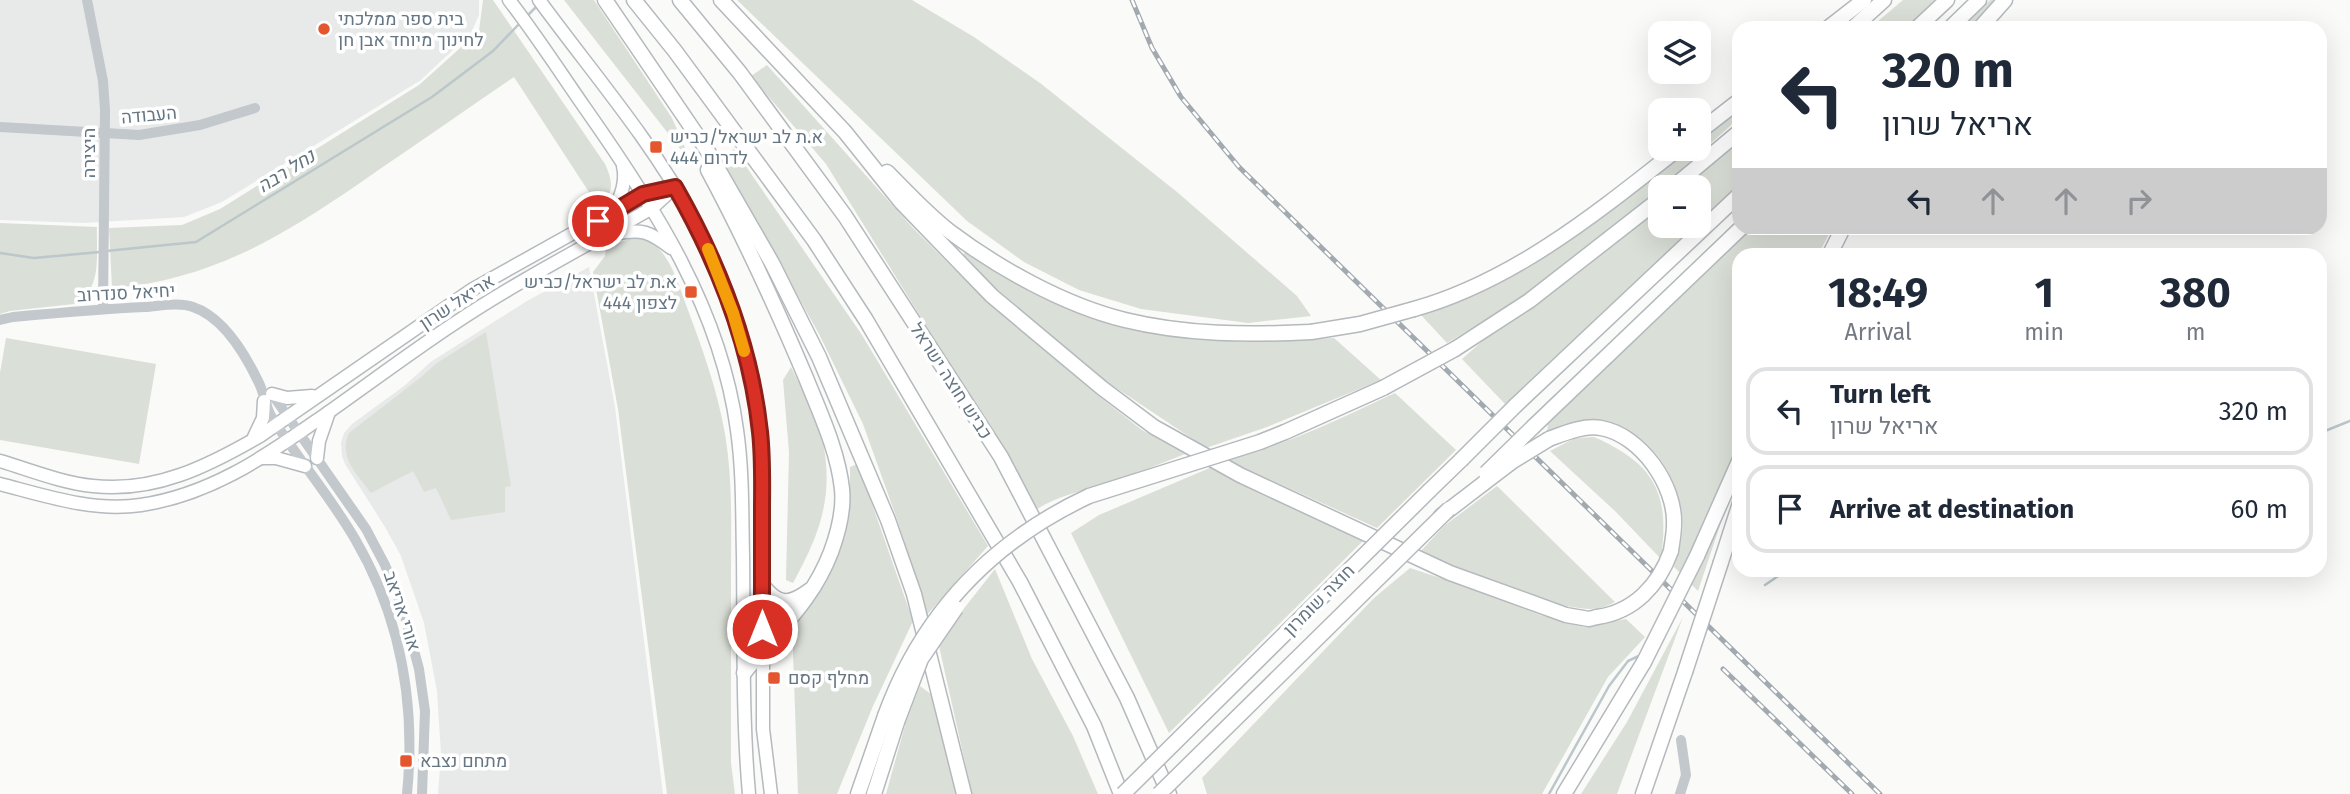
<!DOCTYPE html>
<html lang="en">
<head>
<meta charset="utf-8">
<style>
  :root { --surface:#fff; --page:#f2f2f3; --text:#1f2937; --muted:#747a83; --line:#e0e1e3 }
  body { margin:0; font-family:"Fira Sans",Heebo,sans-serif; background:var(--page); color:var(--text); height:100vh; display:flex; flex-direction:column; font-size:26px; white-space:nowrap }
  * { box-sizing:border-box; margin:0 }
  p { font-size:23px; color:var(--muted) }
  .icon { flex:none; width:38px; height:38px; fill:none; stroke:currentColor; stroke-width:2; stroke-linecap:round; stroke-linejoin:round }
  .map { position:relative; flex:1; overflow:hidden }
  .side { position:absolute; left:1732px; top:248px; width:595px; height:329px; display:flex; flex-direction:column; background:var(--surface); border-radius:21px; box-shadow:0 7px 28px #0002 }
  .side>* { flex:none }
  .banner { position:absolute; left:1732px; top:21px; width:595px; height:214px; border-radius:21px; box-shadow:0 7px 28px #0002; background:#fff; color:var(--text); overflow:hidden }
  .fabs { position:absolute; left:1648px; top:21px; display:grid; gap:14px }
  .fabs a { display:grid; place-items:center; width:63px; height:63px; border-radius:14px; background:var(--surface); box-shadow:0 7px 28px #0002; font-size:35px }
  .pin { position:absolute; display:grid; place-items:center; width:60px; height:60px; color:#fff; margin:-30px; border:4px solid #fff; border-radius:50%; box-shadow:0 2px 7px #0007 }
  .me { position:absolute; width:77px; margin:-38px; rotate:0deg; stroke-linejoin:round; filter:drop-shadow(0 0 5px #0008) }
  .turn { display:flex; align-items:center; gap:24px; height:147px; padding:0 35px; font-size:32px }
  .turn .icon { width:91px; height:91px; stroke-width:2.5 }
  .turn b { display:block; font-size:49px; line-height:60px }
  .lanes { display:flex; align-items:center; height:66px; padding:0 35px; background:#0003; justify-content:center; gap:35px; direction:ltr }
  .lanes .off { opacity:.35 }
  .eta { display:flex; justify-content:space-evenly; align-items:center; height:119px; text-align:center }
  .eta b { font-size:42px; font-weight:700; line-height:49px }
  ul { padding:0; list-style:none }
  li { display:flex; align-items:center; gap:21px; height:88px; margin:0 14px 10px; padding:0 21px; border:4px solid var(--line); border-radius:21px }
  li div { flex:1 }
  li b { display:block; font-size:26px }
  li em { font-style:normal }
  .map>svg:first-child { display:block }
  .built { fill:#e8e9e9 }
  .green { fill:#dadfd7 }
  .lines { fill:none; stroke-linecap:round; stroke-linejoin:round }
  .stream { stroke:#bbc7cb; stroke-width:2.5 }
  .major-casing { stroke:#b5babe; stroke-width:15 }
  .highway-casing { stroke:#b4b9bd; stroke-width:17 }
  .minor { stroke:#c3c8cc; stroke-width:10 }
  .major { stroke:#fff; stroke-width:12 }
  .highway { stroke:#fff; stroke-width:14 }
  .rail-casing { stroke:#a2aab0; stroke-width:5 }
  .rail { stroke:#fff; stroke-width:2.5; stroke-dasharray:8; stroke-linecap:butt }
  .highway-bridge-casing { stroke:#b4b9bd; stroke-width:17; stroke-linecap:butt }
  .highway-bridge { stroke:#fff; stroke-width:14 }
  .route-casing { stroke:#8d1f18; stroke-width:18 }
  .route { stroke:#d93025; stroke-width:12 }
  .slow { stroke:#f59e0b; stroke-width:12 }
  .poi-dot { fill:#e4572e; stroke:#fff; stroke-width:2.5 }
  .labels { text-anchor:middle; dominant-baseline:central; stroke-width:7; stroke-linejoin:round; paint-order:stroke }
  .poi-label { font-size:18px; fill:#657683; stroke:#fff; text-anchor:start }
  .street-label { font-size:18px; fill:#657683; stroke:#fff }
  .water-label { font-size:19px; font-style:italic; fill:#60757c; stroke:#fff }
</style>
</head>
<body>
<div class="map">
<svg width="2350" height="794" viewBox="0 0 2350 794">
  <rect width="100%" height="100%" fill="#fafaf8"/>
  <g class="built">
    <polygon points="0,0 479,0 479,15 471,33 421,80 222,202 184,217 84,223 0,220"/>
    <polygon points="589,267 615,407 663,794 438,794 441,754 437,691 424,623 401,556 385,527 345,464 342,456 341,443 344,433 352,424 404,386 432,361 527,301"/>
  </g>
  <g class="green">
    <path d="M483,0h10l112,164c8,17 10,31 -7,42l-84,-129c-46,31 -91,63 -137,94 -83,58 -160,109 -265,117l-3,-60 73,-3 38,-16 199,-124 60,-54z"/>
    <polygon points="564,0 594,0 672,118 692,164"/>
    <polygon points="737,0 912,0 974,37 1040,83 1177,192 1297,296 1311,316 1248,323 1141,309 1079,290 1024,262 967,221"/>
    <polygon points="1903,0 1936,0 1907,28 1870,28"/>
    <polygon points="1990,0 2001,0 1974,28 1960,28"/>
    <path d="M767,65l145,162 74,74 111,94 45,35 43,24c-25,10 -51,20 -77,29 -24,8 -49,12 -71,26l-65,-109 -146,-236 -75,-88z"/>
    <path d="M1739,110v8c-66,59 -132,120 -206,171 -27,19 -57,36 -86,54l-26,-28 56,-23 73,-38 139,-105h10v-8z"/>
    <polygon points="1739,139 1739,185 1699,222 1699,187 1683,187"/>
    <polygon points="734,149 862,335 988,546 925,617 914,572 898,522 863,424 819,334 721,159"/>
    <polygon points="1661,206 1661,226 1696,226 1505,404 1462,359 1488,336 1575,276"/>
    <path d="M0,223l97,4c-1,27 6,63 -23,77l-64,7 -10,3z"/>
    <path d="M1747,228h85l-14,27 -78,1 -1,213 -41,122 -24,-24c3,-10 7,-21 8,-32 6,-40 -24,-97 -65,-109 -9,-2 -57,5 -70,6l1,-10z"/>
    <path d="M638,236c28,7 38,41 47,66 16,43 32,86 40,132 8,47 6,95 6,143 0,62 0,124 0,186l4,31h-68l-49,-385 -25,-137 12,-16 1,-9z"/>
    <polygon points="967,251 1001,274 1028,290 1088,316 1127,329 1243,342 1334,338 1381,380 1267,427 1206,448 1094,373 960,257"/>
    <path d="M486,332l25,154 -6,1v25l-54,8 -15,-32 -12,4 -11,-21 -42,22c-14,-19 -33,-36 -22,-60l71,-55 17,-15z"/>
    <polygon points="6,338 156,364 139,464 0,440 0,373"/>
    <path d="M791,367c12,25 29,53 33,81 9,53 -6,89 -31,135l-7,-3 3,-128 -6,-72z"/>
    <path d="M1395,393l61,57 -79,78 -150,-68c58,-14 114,-42 168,-67z"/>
    <path d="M1594,437c61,27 76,56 67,122l-45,-47 -66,-61 25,-13z"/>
    <path d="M858,464l55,157 -40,85 -36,88h-39l-6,-171c45,-39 59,-99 58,-156z"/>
    <polygon points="1212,467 1364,540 1169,733 1071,533 1099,515"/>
    <path d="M1497,486l118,116c-5,2 -10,5 -15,6 -35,8 -144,-41 -180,-56l24,-26z"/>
    <polygon points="1410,568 1483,592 1540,615 1584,627 1626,619 1645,637 1608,677 1542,794 1207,794 1202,778 1374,598"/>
    <polygon points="995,569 1032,659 1073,736 1098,794 972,794 939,646 958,616"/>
    <polygon points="1683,617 1617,794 1581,794 1627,722"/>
    <polygon points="920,686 932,695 956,794 886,794 906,722"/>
  </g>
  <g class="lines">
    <g class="stream">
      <polyline points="528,15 538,5"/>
      <polyline points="106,251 196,242 432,97 493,51 521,22"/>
      <polyline points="0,253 34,258 100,252"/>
      <polyline points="2320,433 2350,421"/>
      <polyline points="1765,585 1787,570"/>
      <polyline points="1549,794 1609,686 1628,661 1643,654"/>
    </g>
    <g class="major-casing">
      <g id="major">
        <path d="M509,0c27,35 51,72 76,108 69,98 136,201 152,322 6,42 5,84 6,126 1,80 -1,159 6,238"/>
        <path d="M539,0c52,71 112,140 154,218 40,77 64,163 70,250v261l8,65"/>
        <path d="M613,211c8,-14 14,-29 10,-45"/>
        <path d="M615,234c27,-6 35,-2 56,14"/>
        <polyline points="272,394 287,398 312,396"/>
        <polyline points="254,437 263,418 264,401"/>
        <polyline points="261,458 276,458 305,466"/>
        <polyline points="317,458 319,441 329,412"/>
        <path d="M0,461c30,9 62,22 93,25 62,7 115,-20 167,-50l213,-147 170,-95 28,-6"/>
        <path d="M0,484c46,12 93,28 141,21 67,-10 121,-46 175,-84 46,-32 92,-67 139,-98 63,-42 131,-77 197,-115l23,-21"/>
      </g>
    </g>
    <g class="highway-casing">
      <g id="highway">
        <polyline points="605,0 707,150 772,263 819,357 888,520 914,594 964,794"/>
        <polyline points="634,0 675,51 814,240 866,320 1020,582 1094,726 1121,794"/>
        <polyline points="680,0 740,73 845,216 1001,457 1127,698 1169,794"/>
        <polyline points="721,0 845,132 901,202 992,296 1102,388 1154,427 1240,475 1450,573 1566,615 1589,619 1597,617"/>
        <polyline points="1828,28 1864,0"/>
        <polyline points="1853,28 1884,0"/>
        <polyline points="1917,28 1947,0"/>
        <polyline points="1950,28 1979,0"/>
        <polyline points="1980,28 2005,0"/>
        <polyline points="1699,132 1740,100"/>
        <path d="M708,170c36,67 68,137 98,208 14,35 32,73 36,111 2,20 -4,44 -11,63 -20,52 -54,78 -87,121"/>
        <path d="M887,172c20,20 40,42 62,59 49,37 115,74 176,89 61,15 124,15 186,12"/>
        <polyline points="1673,187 1740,131"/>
        <polyline points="1829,256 1843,228"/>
        <path d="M1414,309c100,-28 184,-97 264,-160"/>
        <polyline points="1455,349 1529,301 1661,198"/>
        <polyline points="1516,405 1740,194"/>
        <polyline points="1534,426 1741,228"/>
        <polyline points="1285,432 1383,388"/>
        <path d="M1549,439c16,-6 35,-14 52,-11 40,7 75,58 73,97 0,9 -2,18 -3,26"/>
        <polyline points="1430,490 1461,460"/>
        <polyline points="1441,516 1484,483"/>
        <polyline points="1697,556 1740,459"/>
        <polyline points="1721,562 1740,503"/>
        <path d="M763,586c16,20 27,19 47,4"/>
        <polyline points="858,794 885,716"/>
        <polyline points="874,794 897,722"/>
        <polyline points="1564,794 1644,662"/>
        <polyline points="1643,794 1685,672"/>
      </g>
    </g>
    <g class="minor">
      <polyline points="87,0 103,81 105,110 103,309"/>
      <polyline points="0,127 139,135 200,125 255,108"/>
      <path d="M0,320l13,-3c44,-4 88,-8 132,-10 15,-1 34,-5 48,0 30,10 52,47 65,74 6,11 7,24 13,35 26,42 59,80 84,123 46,79 61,164 52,255"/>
      <polyline points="272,394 366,529 385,565 403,609 419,669 425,711 422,794"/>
      <polyline points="1680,794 1686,775 1681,740"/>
    </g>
    <use href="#major" class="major"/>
    <use href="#highway" class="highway"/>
    <g class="rail-casing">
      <g id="rail">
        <polyline points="1132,0 1152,48 1181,97 1239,167 1880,794"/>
        <polyline points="1723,669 1852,794"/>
      </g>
    </g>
    <use href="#rail" class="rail"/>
    <g class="highway-bridge-casing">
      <g id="highway-bridge">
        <polyline points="1311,332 1360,324 1414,309"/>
        <polyline points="1383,388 1455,349"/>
        <polyline points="1461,460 1516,405"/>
        <polyline points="1486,473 1534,426"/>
        <polyline points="1484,483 1513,461 1549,439"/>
        <path d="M1597,617c37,-5 62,-32 74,-66"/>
        <polyline points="1644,662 1697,556"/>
        <polyline points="1685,672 1721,562"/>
        <path d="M885,716c37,-102 106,-174 204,-220l171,-54 25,-10"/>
        <polyline points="897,722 921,659 956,608"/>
        <polyline points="1123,794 1430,490"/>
        <polyline points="1159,794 1449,509"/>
      </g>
    </g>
    <use href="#highway-bridge" class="highway-bridge"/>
  </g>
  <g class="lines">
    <g class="route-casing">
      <path id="route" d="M598,221l45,-27 32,-7c43,75 76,159 85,245 3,27 2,53 2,80 0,39 0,78 0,117"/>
    </g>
    <use href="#route" class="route"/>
    <polyline class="slow" points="708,249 733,313 744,351"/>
  </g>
  <g class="poi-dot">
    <circle cx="324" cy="29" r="7"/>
    <rect x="649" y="140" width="14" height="14" rx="3.5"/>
    <rect x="684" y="285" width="14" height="14" rx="3.5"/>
    <rect x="767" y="671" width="14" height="14" rx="3.5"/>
    <rect x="399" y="754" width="14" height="14" rx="3.5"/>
  </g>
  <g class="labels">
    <g class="poi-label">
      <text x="338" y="19">בית ספר ממלכתי<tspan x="338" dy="21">לחינוך מיוחד אבן חן</tspan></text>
      <text x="670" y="137">א.ת לב ישראל/כביש<tspan x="670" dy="21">444 לדרום</tspan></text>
      <text x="677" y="282" text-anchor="end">א.ת לב ישראל/כביש<tspan x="677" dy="21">444 לצפון</tspan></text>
      <text x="788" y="678">מחלף קסם</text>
      <text x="420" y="761">מתחם נצבא</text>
    </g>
    <g class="street-label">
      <text transform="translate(149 115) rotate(-5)">העבודה</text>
      <text transform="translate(89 153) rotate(-90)">היצירה</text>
      <text transform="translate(126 293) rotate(-3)">יחיאל סנדרוב</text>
      <text transform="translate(457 302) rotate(-33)">אריאל שרון</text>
      <text transform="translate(951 381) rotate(57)">כביש חוצה ישראל</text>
      <text transform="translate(1319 600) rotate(-45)">חוצה שומרון</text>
      <text transform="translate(402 611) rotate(72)">אורי אריאב</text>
    </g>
    <g class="water-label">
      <text transform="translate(286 171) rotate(-32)">נחל רבה</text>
    </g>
  </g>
</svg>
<div class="fabs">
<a><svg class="icon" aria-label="layers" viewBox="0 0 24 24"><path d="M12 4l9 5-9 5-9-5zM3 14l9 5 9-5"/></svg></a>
<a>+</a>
<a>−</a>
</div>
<div class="pin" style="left:598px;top:221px;background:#d93025"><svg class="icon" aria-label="arrive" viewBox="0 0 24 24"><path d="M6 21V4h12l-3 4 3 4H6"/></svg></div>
<svg class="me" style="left:762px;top:629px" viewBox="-20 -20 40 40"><circle r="17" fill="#d93025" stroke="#fff" stroke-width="3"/><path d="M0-11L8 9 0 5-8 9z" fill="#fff"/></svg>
<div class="banner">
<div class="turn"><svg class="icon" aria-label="left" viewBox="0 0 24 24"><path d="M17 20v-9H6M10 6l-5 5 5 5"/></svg><div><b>320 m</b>אריאל שרון</div></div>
<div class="lanes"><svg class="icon" aria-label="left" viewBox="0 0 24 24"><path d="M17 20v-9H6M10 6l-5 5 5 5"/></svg><svg class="icon off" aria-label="ahead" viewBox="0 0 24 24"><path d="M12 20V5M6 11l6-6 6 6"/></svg><svg class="icon off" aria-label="ahead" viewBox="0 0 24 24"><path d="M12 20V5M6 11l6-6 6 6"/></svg><svg class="icon off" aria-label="right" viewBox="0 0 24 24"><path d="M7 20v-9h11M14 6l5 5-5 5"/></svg></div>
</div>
<section class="side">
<div class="eta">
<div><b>18:49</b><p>Arrival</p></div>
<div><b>1</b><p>min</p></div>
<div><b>380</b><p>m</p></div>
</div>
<ul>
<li><svg class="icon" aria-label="left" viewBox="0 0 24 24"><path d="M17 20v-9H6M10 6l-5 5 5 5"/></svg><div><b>Turn left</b><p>אריאל שרון</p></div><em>320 m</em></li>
<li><svg class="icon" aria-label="arrive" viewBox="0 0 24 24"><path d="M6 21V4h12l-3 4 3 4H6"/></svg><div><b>Arrive at destination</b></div><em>60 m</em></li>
</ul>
</section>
</div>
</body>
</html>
